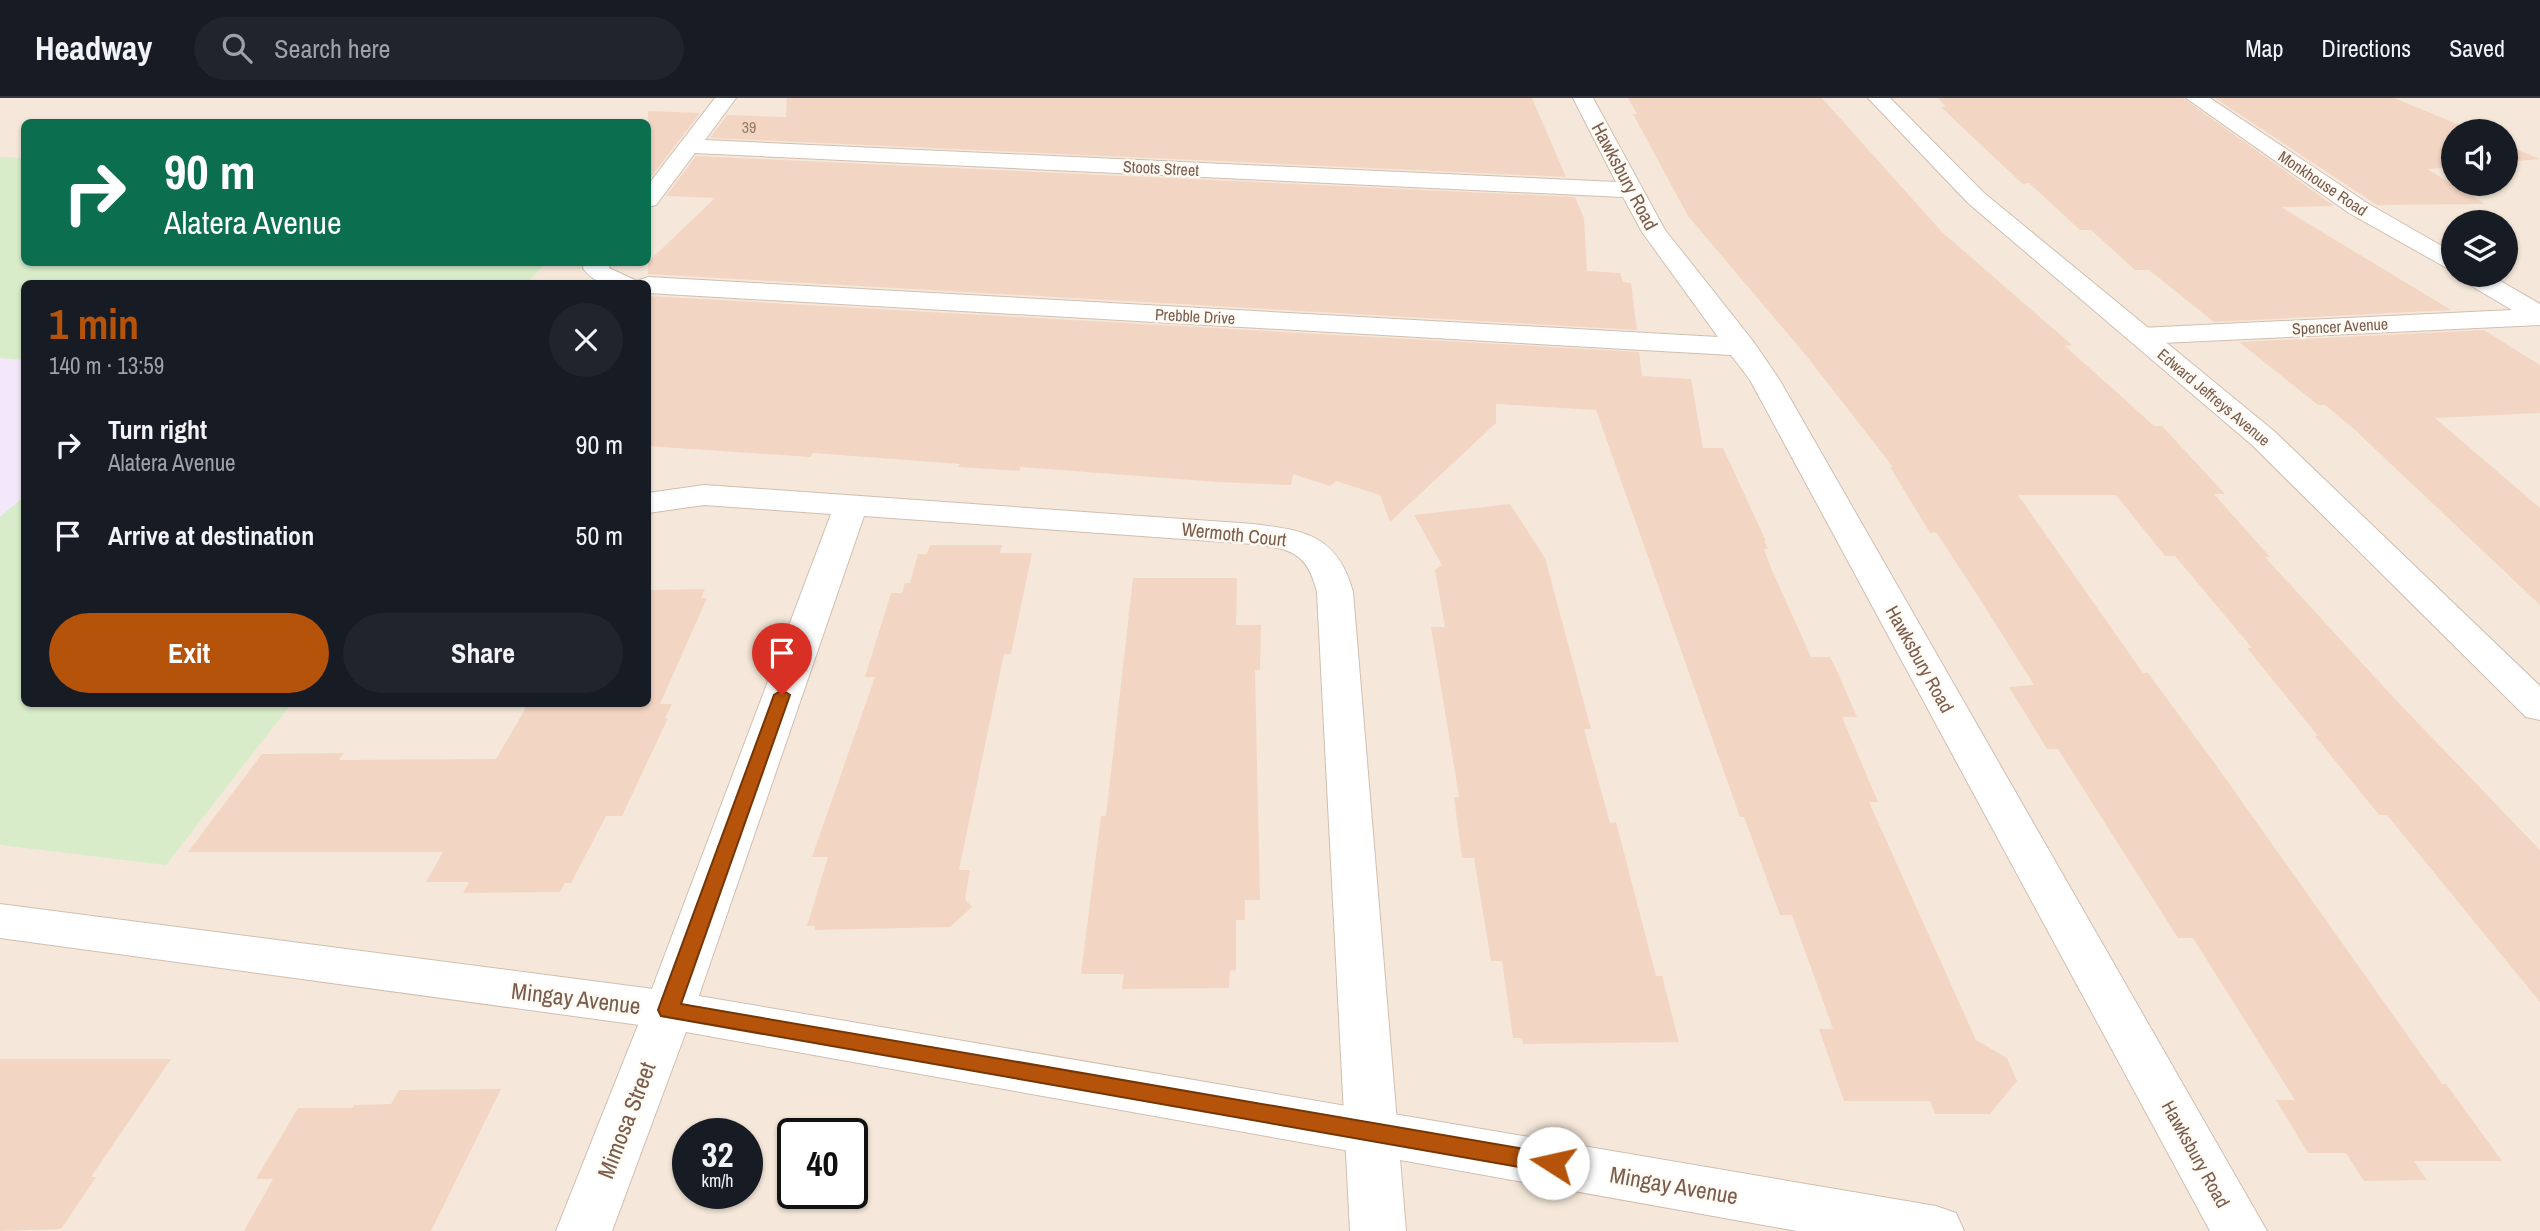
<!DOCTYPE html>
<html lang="en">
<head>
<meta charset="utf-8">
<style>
  :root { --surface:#171b24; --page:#20242c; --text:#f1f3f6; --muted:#9ea1a6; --line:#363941; --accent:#b45309 }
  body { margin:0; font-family:"Archivo Narrow",sans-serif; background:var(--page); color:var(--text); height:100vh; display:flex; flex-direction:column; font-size:26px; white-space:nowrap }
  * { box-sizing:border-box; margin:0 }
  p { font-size:23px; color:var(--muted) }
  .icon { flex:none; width:38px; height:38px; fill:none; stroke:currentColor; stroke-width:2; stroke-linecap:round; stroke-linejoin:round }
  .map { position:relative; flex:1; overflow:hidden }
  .sheet { position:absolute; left:21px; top:182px; width:630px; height:427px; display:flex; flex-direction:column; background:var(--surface); border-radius:10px; box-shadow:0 2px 5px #0004 }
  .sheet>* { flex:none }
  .banner { position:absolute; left:21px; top:21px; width:630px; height:147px; border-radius:10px; box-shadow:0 2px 5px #0004; background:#0b6e4f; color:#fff; overflow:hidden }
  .fabs { position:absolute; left:2441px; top:21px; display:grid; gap:14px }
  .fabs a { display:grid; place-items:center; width:77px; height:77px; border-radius:50%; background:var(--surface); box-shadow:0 2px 5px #0004; font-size:35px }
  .speed { position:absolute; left:672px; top:1020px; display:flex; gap:14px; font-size:35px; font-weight:700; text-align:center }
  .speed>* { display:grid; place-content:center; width:91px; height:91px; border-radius:50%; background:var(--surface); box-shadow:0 2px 5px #0004; line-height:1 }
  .speed small { font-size:18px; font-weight:400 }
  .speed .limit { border:4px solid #111; border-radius:10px; background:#fff; color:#111 }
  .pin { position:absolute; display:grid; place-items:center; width:60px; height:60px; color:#fff; margin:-72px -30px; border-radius:50% 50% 50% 0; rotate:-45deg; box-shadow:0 0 7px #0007 }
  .pin .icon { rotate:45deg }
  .me { position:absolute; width:77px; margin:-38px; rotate:280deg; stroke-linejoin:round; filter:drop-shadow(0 0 5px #0008) }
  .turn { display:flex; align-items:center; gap:24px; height:147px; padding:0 28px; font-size:32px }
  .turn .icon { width:91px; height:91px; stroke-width:2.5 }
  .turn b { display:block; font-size:49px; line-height:60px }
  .round { display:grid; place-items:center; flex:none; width:74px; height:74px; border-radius:37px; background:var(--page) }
  .head { display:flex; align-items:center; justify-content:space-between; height:119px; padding:0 28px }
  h1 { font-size:42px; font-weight:700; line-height:52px; color:var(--accent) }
  .action { display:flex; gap:14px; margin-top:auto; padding:14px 28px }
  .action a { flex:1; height:80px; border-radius:42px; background:var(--accent); color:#fff; font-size:28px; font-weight:700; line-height:80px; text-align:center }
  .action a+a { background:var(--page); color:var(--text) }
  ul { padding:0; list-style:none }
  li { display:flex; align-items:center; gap:21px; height:91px; padding:0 28px }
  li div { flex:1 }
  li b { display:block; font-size:26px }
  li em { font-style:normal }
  header { display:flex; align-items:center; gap:42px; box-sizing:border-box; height:98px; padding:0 35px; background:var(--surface); border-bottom:2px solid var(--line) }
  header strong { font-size:33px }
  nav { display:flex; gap:38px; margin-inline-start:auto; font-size:24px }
  .search { width:490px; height:63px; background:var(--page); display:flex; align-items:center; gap:18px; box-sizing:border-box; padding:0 24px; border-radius:38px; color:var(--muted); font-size:26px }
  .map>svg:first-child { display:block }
  .residential { fill:#f5e8da; fill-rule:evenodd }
  .education { fill:#f3e8fa }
  .green { fill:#d8ecc9 }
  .building { fill:#f3d5c3 }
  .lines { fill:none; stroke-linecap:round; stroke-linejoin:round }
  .minor-casing { stroke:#d1beb0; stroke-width:2 }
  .tertiary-casing { stroke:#d1beb0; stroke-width:2 }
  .minor { fill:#fff; fill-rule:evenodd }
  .tertiary { fill:#fff; fill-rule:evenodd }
  .route { fill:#b45309; stroke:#753606; stroke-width:2 }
  .labels { text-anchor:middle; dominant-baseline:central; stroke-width:5; stroke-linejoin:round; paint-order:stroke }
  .number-label { font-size:16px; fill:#987a6a }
  .far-street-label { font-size:16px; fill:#7a5c4d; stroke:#fffaf3 }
  .street-label { font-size:19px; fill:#7a5c4d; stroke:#fffaf3 }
  .near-street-label { font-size:23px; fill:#7a5c4d; stroke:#fffaf3 }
</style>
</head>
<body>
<header>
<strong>Headway</strong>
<div class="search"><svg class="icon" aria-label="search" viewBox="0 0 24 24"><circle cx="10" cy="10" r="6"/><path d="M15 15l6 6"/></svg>Search here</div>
<nav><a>Map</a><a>Directions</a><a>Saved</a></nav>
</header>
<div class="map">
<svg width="2540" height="1133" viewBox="0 0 2540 1133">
  <rect width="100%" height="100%" fill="#fdf6ec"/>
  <path class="residential" d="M0,0h2540v1133h-2540zM24,24h624v140h-624zM2454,33h52v53h-52zM2454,124h52v53h-52zM24,186h624v420h-624zM688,1036h59v60h-59zM793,1036h59v60h-59z"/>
  <polygon class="education" points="0,260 24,262 24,399 0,419"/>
  <g class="green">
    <polygon points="0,59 24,60 24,164 546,165 526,186 24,186 24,262 0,260"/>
    <polygon points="24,399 24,606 291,606 166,767 0,747 0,419"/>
  </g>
  <g class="building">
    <polygon points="787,0 1532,0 1566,79 710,40 727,17 786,19"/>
    <polygon points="1628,0 1822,0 1942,134 2072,247 2065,248 2141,316 2154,328 2162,328 2225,396 2214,396 2270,459 2265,459 2393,599 2540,752 2540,904 2387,717 2379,717 2315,638 2318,638 2247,550 2252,550 2175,458 2165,458 2116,397 2018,397 2143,575 2148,575 2216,667 2442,986 2446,986 2502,1063 2414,1063 2427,1082 2364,1083 2346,1055 2308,1055 2276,1002 2295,1002 2193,840 2178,840 2058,651 2047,651 2009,589 2034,587 1976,495 1936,434 1930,435 1890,369 1893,369 1804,255 1688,118 1633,16 1637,16"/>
    <polygon points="1938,0 2183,0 2334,108 2281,109 2451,212 2214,224 2149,172 2135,172 2091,132 2080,132 2029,85 2023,86 1997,62 1941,9 1946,9"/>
    <polygon points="2215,0 2394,0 2474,33 2454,33 2454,69 2427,71 2485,106 2377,107"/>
    <polygon points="648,13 700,15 648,83"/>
    <polygon points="2506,47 2540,61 2506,64"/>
    <polygon points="696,58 1575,99 1584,120 1587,173 1620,175 1623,184 1631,185 1637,232 648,176 648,164 715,100 666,98"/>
    <polygon points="648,198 1639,254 1642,278 1691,281 1703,350 1723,350 1766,443 1764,443 1768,451 1764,451 1771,470 1811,559 1830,559 1837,573 1857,619 1842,619 1878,704 1869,704 1976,942 2007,960 2017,983 1990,1016 1935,1016 1930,1003 1844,1003 1819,931 1833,931 1792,817 1780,817 1744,719 1740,719 1596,312 1496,306 1496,325 1390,424 1380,397 1336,383 1330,388 1293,376 1291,387 1218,384 1020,369 1020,373 958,369 960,366 813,355 810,359 648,348"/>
    <polygon points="2484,232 2540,267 2540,315 2435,320 2540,410 2540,507 2354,331 2325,307 2318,307 2239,244"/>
    <polygon points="1510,406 1545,460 1591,631 1584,631 1610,725 1616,724 1656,878 1662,878 1679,944 1523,946 1522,940 1513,940 1502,863 1491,863 1474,760 1462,760 1454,699 1459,699 1431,529 1445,529 1435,472 1442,467 1414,417"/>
    <polygon points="930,447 1002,447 1000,455 1032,455 1011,556 1004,556 959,772 970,772 965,801 972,809 950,829 815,832 815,828 807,828 828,759 812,759 875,579 865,579 891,495 902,495 905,485 910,485 918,456 927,456"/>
    <polygon points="1133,480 1237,480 1236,527 1261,527 1260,572 1255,572 1260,802 1245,802 1245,822 1236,822 1236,872 1230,873 1229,890 1122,891 1124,876 1081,876 1101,718 1106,718"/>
    <polygon points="705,491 701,500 707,500 660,606 672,606 665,620 668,620 622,718 606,718 571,785 565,785 560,794 463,795 469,784 426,784 443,754 188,754 262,656 344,655 339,662 496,661 528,606 648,606 648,492"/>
    <polygon points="0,961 171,961 91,1079 96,1079 61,1131 0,1133"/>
    <polygon points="501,991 431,1133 244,1133 273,1081 256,1081 298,1010 352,1010 354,1007 391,1006 399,992"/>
  </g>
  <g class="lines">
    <g class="minor-casing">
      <g id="minor">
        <path d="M715,0h21l-31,42 911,42 -43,-84h20l72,132 88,111 26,38 488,852h-57l-460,-851 -19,-25 -1083,-62v-9c-24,0 -51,6 -65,-16l2,-6h26l-2,6 28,13 11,-4 1070,60 -76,-105 -19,-35 -928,-44 -39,52 -8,2v-22z"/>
        <polygon points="2186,0 2210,0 2367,105 2454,155 2454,174 2349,115"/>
        <polygon points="2459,177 2490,177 2540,206 2540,227 2141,246 2131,244 2127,238 2131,232 2141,230 2512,212 2463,183"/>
        <path d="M704,387l549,39c52,6 85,12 100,68l53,639h-56l-33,-639c-10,-40 -26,-43 -64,-48l-389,-28 -170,494 -82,221h-56l88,-221 187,-496 -127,-9 -56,8v-20z"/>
      </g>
    </g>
    <g class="tertiary-casing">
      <g id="tertiary">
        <polygon points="1868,0 1890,0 1984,95 2274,333 2540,588 2540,622 2526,619 2252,347 1968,105"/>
        <polygon points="0,806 669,893 1936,1108 1956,1115 1964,1133 1797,1133 669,931 0,840"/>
      </g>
    </g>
    <use href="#minor" class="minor"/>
    <use href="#tertiary" class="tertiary"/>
  </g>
  <polygon class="route" points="782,592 790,597 681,906 1553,1056 1561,1058 1564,1065 1561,1072 1553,1075 661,918 658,912 774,597"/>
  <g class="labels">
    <g class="number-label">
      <text x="749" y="29">39</text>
    </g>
    <g class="far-street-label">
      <text transform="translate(1161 70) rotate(3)">Stoots Street</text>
      <text transform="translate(2323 85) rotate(34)">Monkhouse Road</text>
      <text transform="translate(1195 218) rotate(3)">Prebble Drive</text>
      <text transform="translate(2340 228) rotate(-3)">Spencer Avenue</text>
      <text transform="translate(2214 299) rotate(40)">Edward Jeffreys Avenue</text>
    </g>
    <g class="street-label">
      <text transform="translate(1625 78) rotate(62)">Hawksbury Road</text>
      <text transform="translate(1234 436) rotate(6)">Wermoth Court</text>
      <text transform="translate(1920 561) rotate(61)">Hawksbury Road</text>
      <text transform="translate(2196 1056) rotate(61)">Hawksbury Road</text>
    </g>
    <g class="near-street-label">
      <text transform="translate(576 900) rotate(7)">Mingay Avenue</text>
      <text transform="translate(626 1022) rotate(-69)">Mimosa Street</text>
      <text transform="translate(1674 1087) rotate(10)">Mingay Avenue</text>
    </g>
  </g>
</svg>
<div class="fabs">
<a><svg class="icon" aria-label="sound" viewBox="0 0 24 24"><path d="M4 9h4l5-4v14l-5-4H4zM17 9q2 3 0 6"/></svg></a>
<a><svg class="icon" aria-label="layers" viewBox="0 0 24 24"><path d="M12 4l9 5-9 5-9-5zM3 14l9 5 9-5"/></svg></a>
</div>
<div class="speed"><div>32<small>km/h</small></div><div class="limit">40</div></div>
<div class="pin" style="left:782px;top:597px;background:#d93025"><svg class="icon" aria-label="arrive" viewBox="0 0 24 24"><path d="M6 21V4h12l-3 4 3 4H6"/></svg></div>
<svg class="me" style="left:1553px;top:1065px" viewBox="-20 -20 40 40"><circle r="19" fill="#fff"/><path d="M0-13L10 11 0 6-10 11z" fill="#b45309"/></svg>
<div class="banner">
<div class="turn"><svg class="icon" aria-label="right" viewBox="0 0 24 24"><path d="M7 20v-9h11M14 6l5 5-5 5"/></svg><div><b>90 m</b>Alatera Avenue</div></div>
</div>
<section class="sheet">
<div class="head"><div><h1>1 min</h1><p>140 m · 13:59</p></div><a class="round"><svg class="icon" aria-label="close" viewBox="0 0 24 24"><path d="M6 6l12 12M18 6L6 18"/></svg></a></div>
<ul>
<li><svg class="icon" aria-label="right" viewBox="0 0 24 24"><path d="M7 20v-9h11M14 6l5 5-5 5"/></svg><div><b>Turn right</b><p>Alatera Avenue</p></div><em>90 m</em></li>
<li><svg class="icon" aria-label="arrive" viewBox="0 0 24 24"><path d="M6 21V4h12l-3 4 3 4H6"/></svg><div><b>Arrive at destination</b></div><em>50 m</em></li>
</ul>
<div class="action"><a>Exit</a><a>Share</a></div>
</section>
</div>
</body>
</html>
